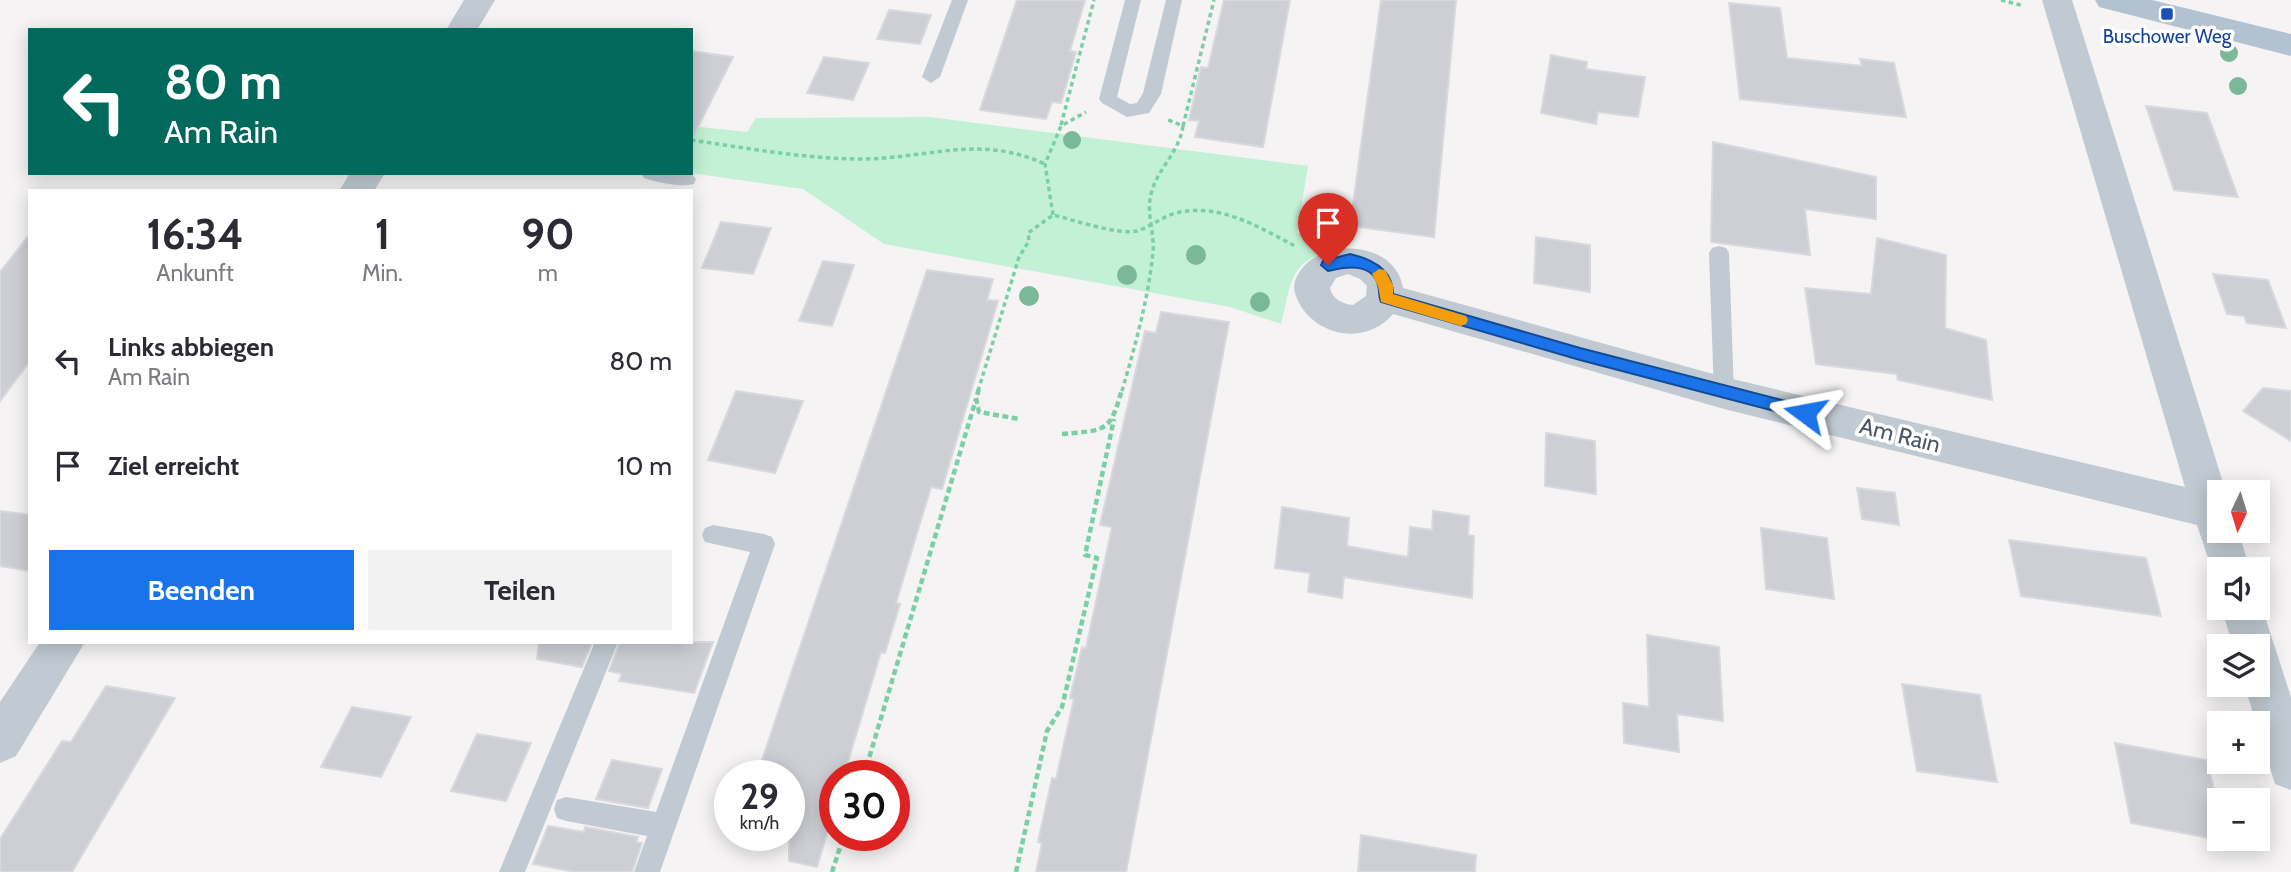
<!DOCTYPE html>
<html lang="de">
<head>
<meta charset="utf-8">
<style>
  :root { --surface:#fff; --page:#f2f2f3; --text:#2b2b33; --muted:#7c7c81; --accent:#1a73e8 }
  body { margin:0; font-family:Cabin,sans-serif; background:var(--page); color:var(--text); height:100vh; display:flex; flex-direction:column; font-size:26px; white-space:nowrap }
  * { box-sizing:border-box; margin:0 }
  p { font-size:23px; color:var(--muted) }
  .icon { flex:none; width:38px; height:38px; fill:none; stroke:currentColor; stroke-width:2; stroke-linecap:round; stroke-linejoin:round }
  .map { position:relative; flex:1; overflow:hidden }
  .panel { position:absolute; left:28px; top:189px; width:665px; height:455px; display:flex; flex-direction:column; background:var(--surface); border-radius:0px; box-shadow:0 4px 18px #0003 }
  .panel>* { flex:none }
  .hud { position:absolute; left:28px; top:28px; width:665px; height:147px; border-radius:0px; box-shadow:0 4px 18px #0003; background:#00695c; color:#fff; overflow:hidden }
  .needle { width:46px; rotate:184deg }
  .controls { position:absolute; left:2207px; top:480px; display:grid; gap:14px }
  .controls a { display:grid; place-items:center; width:63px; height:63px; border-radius:0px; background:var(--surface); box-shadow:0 4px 18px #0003; font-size:35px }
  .speed { position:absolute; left:714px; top:760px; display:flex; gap:14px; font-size:35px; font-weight:700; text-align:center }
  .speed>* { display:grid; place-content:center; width:91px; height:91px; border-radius:50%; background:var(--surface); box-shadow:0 4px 18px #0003; line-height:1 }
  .speed small { font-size:18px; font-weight:400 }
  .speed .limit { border:10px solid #d22; background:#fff; color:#111 }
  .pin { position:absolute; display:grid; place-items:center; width:60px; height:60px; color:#fff; margin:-72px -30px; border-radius:50% 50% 50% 0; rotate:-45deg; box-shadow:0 0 7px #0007 }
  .pin .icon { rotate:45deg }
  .me { position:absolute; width:77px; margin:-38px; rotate:283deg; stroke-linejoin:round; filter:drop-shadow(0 0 5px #0008) }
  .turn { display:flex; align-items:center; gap:24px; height:147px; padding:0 21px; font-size:32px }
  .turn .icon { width:91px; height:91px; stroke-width:2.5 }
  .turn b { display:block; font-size:49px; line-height:60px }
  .eta { display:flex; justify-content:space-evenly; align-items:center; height:119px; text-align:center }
  .eta b { font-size:42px; font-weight:800; line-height:49px }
  .primary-button { display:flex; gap:14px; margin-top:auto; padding:14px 21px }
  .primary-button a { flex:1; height:80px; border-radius:0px; background:var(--accent); color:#fff; font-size:28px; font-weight:800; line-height:80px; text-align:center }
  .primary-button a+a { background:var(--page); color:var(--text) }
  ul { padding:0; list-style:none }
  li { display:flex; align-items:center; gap:21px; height:105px; padding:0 21px }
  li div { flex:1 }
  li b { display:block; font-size:26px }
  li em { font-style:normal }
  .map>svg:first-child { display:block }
  .green { fill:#c3f1d5 }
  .building { fill:#cdcfd5; stroke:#d7d9de; stroke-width:2 }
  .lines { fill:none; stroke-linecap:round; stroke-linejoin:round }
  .path-far1 { stroke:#7ad0a6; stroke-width:3.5; stroke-dasharray:4.5 3.5; stroke-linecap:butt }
  .path { stroke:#7ad0a6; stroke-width:4.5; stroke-dasharray:6 3.5; stroke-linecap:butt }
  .lane { fill:#c1cad2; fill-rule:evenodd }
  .street { fill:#c1cad2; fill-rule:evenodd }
  .primary { fill:#b3c2d1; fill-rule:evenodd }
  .tree { fill:#7bb799 }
  .route { fill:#1a73e8; stroke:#114b97; stroke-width:2 }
  .slow { fill:#f59e0b }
  .transit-dot { fill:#1a4fb4; stroke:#fff; stroke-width:2.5 }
  .labels { text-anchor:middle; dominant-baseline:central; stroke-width:7; stroke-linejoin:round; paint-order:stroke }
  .far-transit-label { font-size:19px; fill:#164399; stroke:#fff }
  .street-label { font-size:23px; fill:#4a5661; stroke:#fff }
</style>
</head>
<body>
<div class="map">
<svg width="2291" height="872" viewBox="0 0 2291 872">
  <rect width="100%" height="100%" fill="#f5f3f3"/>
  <path class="green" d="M930,117l378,49 -11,67 38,10c-7,11 -18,11 -28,18 -19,12 -20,43 -26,63l-51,-17 -346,-63 -81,-55 -112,-16v-47l56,6 9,-14z"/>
  <g class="building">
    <polygon points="1017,0 1085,0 1070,51 1076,52 1061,103 1052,102 1046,119 980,110"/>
    <polygon points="1224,0 1290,0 1263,147 1195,137 1199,121 1189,120 1201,67 1208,68"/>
    <polygon points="1381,0 1456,0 1434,237 1350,226"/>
    <polygon points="1729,3 1780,8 1787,58 1862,66 1860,59 1894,63 1906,117 1740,99"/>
    <polygon points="889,10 931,15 920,44 877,39"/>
    <polygon points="691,51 733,57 691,141"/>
    <polygon points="1551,55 1587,62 1586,69 1645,77 1638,117 1598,112 1596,124 1541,113"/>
    <polygon points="824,57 869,63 853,100 807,93"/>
    <polygon points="2146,106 2207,113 2238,197 2174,190"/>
    <polygon points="1713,142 1876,177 1876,219 1805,209 1810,255 1711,242"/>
    <polygon points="721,222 771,228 753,274 702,268"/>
    <polygon points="30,234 30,361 0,401 0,272"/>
    <polygon points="1536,237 1590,245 1590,292 1534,283"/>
    <polygon points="1877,238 1946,255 1945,328 1986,340 1992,400 1898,380 1897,374 1816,364 1805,288 1871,294"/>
    <polygon points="823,261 854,265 832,326 799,321"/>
    <polygon points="927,270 993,279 987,300 998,301 942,489 931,487 896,603 900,604 885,653 881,652 844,775 835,775 835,807 817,867 789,861 789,775 757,775"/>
    <polygon points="2213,274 2268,280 2286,328 2247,323 2244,316 2227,314"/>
    <polygon points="1161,312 1229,322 1126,872 1036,872 1042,843 1038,842 1052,778 1056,779 1074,699 1070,698 1082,647 1086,648 1112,527 1100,525 1145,331 1156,333"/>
    <polygon points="2263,388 2291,391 2291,441 2243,411"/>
    <polygon points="736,391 803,401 775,473 708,460"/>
    <polygon points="1546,433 1595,441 1596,494 1545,486"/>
    <polygon points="1857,488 1895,493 1899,525 1862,519"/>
    <polygon points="1282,507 1349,518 1347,546 1408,557 1410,527 1432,530 1433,511 1469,516 1468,535 1474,536 1472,598 1344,577 1342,598 1308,592 1310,573 1275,568"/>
    <polygon points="0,511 30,515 30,571 0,566"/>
    <polygon points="1761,528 1827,538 1834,599 1766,589"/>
    <polygon points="2009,540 2146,558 2161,616 2021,596"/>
    <polygon points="1647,635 1719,647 1723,721 1677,714 1679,752 1624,743 1623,703 1649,707"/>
    <polygon points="539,642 592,642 582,667 537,659"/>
    <polygon points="620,642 713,642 694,693 619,681 622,674 609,671"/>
    <polygon points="1902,684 1980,695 1997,782 1917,771"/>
    <polygon points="106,686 175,698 72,872 0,872 0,839 62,741 71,742"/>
    <polygon points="352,707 411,717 381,777 321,767"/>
    <polygon points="477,734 531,743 506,801 451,791"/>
    <polygon points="2115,743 2207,760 2219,811 2219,840 2131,823"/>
    <polygon points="612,760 662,769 648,808 596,799"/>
    <polygon points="548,826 584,832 585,827 638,837 636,842 642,843 632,872 575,872 533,864"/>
    <polygon points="1361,835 1476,855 1475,872 1358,872"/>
  </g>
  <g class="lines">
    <g class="path-far1">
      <polyline points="2001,0 2024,6"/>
      <polyline points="1061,125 1094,0"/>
      <polyline points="1183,126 1214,0"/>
      <path d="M691,140c55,8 109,18 165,19 70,1 121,-26 189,5"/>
      <polyline points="1053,215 1045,164 1061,126 1086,112"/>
      <path d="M978,391l41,-134 10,-16 -1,-8 25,-18c22,5 63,20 84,16 14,-4 26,-15 39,-18 44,-11 84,15 121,34"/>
      <path d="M1122,391c13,-45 26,-91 31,-138 2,-19 -7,-40 -2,-59 6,-25 28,-41 32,-68l-17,-7"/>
    </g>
    <g class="path">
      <polyline points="979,389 976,398 979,412 1019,419"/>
      <path d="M1062,434c44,-4 48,-1 60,-45"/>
      <polyline points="864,775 976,399"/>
      <polyline points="832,872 844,835"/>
      <polyline points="1016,872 1047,731 1062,707 1097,558 1085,555 1114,419"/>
    </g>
    <g class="lane">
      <polygon points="952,0 968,0 940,77 931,83 922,77"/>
      <polygon points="1125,0 1141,0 1117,97 1130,104 1137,103 1143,93 1166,0 1182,0 1161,94 1149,113 1127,117 1102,103 1099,99"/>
      <path d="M641,173h50l5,6 -2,5c-14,4 -37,-2 -50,-6z"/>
      <polygon points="1719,246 1726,248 1729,253 1734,393 1731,399 1724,402 1717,399 1714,393 1709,253 1712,248"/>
      <polygon points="713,525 764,534 772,537 775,544 660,872 634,872 647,836 566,821 557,818 554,809 557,800 566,797 656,812 750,552 705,542 702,535 705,528"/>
      <polygon points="595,642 618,642 525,872 499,872"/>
    </g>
    <g class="street">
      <polygon points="464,0 495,0 477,30 446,30"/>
      <path d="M2042,0h30l154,492h-7v38h19l12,39h-31v15l-3,-2 -19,-57 -473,-116 -331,-95c-27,32 -77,23 -95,-13 -3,-6 -5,-13 -3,-20 16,-46 101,-43 108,7l321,89 461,110zM1348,274l12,5 7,7 -1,10 -13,9c-10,-1 -21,-6 -23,-17l6,-10z"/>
      <polygon points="350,173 385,173 374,191 339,191"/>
      <polygon points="2258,595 2291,697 2291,790 2275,784 2244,684 2258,684 2258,646 2233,646 2221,607 2258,607"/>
      <polygon points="40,642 85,642 16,756 0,763 0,702"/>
    </g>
    <polygon class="primary" points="2095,0 2152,0 2291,34 2291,56 2099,7"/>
  </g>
  <g class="tree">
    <circle cx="2229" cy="53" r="9"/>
    <circle cx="2238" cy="86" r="9"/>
    <circle cx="1072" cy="140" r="9"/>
    <circle cx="1196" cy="255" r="10"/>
    <circle cx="1127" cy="275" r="10"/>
    <circle cx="1029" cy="296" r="10"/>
    <circle cx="1260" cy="302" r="10"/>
  </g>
  <path class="route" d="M1350,254c22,5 43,15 43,40l187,54 225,58 6,2 2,5 -2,4 -6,2 -225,-59 -199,-58c-3,-6 -1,-11 -3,-17 -6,-23 -33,-18 -50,-14l-7,-6 2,-4z"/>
  <polygon class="slow" points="1379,269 1385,270 1393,285 1393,294 1466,316 1468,320 1466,324 1461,326 1381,302 1378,286 1372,274"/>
  <rect class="transit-dot" x="2160" y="7" width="14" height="14" rx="3.5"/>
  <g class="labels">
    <g class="far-transit-label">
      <text x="2167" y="36">Buschower Weg</text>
    </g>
    <g class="street-label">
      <text transform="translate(1900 435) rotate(14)">Am Rain</text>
    </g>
  </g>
</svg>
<div class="controls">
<a><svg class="needle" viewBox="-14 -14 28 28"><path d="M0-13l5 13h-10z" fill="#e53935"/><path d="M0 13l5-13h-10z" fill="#7c7c81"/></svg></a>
<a><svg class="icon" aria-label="sound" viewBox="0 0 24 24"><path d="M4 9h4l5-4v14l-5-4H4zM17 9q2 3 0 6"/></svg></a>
<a><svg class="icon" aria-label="layers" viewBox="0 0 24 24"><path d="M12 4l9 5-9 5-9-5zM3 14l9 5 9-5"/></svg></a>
<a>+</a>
<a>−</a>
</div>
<div class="speed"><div>29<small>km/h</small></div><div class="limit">30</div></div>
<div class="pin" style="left:1328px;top:265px;background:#d93025"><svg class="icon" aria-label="arrive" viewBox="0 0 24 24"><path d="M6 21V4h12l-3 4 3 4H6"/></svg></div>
<svg class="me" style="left:1805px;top:413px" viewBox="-20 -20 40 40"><path d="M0-17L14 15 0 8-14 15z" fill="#1a73e8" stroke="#fff" stroke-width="4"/></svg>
<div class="hud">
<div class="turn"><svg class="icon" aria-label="left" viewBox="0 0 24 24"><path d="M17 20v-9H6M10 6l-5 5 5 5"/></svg><div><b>80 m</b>Am Rain</div></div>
</div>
<section class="panel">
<div class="eta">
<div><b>16:34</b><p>Ankunft</p></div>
<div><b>1</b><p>Min.</p></div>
<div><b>90</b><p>m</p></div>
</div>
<ul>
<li><svg class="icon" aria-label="left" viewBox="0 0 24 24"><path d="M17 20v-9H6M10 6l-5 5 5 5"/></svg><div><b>Links abbiegen</b><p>Am Rain</p></div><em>80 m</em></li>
<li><svg class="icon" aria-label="arrive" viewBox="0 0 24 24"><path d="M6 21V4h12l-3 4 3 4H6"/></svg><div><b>Ziel erreicht</b></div><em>10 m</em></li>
</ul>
<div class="primary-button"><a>Beenden</a><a>Teilen</a></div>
</section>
</div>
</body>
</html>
